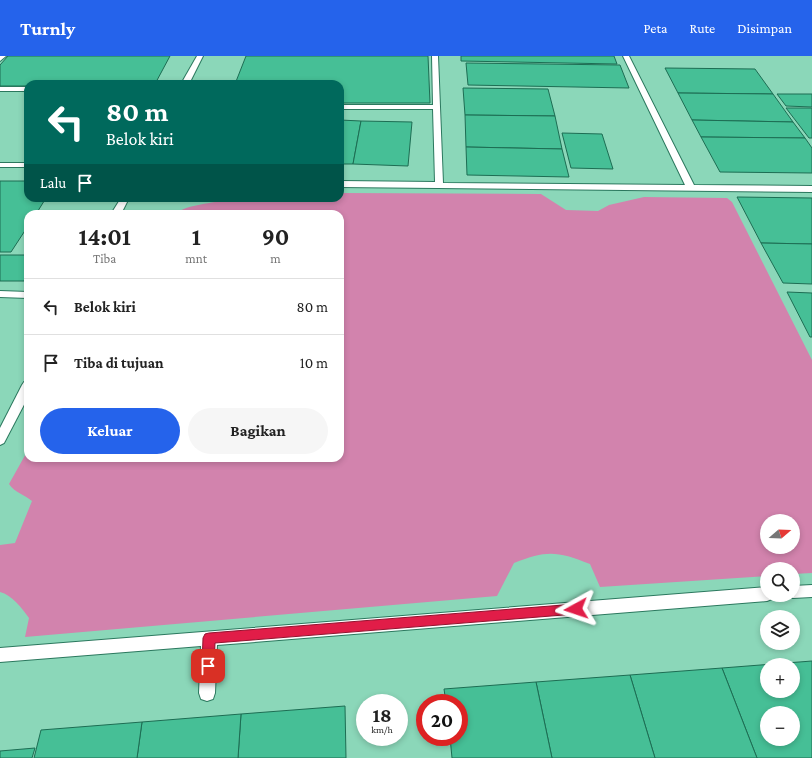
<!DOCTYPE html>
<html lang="id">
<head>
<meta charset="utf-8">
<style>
  :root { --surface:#fff; --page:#f6f6f6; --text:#222; --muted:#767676; --line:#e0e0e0; --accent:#2563eb }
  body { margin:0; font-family:"Crimson Pro",serif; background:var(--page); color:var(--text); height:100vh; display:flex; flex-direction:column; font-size:15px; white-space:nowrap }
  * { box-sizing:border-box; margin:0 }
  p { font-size:13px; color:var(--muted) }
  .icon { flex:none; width:22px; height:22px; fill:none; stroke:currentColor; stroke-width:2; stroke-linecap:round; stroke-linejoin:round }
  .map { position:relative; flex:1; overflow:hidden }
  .side { position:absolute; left:24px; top:154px; width:320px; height:252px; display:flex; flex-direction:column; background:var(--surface); border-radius:12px; box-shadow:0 2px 6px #0003 }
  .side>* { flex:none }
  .top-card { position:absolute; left:24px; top:24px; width:320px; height:122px; border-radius:12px; box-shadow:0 2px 6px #0003; background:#00695c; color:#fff; overflow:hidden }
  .needle { width:26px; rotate:71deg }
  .buttons { position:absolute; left:760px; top:458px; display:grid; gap:8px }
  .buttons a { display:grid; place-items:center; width:40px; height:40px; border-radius:50%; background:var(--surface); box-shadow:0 2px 6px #0003; font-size:20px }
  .speed { position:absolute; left:356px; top:638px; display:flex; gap:8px; font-size:20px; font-weight:700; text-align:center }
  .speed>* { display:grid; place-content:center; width:52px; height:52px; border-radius:50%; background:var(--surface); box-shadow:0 2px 6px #0003; line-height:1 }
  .speed small { font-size:10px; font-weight:400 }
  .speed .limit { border:6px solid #d22; background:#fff; color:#111 }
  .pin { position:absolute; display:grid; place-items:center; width:34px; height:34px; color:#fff; margin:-17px; border-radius:8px; box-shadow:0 2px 6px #0006 }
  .me { position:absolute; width:44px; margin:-22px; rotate:265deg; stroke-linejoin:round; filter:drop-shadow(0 0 3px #0008) }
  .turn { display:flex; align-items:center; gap:14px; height:84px; padding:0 16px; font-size:18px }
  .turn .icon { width:52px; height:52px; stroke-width:2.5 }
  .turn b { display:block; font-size:28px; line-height:34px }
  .then { display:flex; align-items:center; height:38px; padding:0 16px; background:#0003; gap:8px; font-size:15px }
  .eta { display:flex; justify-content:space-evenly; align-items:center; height:68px; text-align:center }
  .eta b { font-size:24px; font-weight:700; line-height:28px }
  .button { display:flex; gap:8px; margin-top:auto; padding:8px 16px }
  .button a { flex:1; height:46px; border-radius:24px; background:var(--accent); color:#fff; font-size:16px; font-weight:700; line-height:46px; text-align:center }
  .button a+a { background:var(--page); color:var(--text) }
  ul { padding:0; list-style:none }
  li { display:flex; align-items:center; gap:12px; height:56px; padding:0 16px; border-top:1px solid var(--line) }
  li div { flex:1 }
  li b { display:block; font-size:15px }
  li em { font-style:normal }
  header { display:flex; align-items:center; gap:24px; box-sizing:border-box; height:56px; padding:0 20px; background:var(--accent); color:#fff }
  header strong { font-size:19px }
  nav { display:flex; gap:22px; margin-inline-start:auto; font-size:14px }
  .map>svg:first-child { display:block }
  .green { fill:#d283ad; fill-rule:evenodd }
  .building { fill:#46bf96; stroke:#1d6d53; fill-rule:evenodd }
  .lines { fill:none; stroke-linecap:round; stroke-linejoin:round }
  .lane-casing { stroke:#2b785e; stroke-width:2 }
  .lane { fill:#fff; fill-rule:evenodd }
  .route { fill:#e11d48; stroke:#92132f }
</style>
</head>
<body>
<header>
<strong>Turnly</strong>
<nav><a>Peta</a><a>Rute</a><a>Disimpan</a></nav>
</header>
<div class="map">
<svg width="812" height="702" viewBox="0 0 812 702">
  <rect width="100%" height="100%" fill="#8bd7b9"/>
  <path class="green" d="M340,137l201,1 25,16 32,1 11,-6 35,-8 83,1 5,4 80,158v213l-19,1v-5h-26v7l-167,11 -10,-23c-33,-13 -43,-14 -76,-1l-17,33 -472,41 4,-19c-7,-10 -17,-23 -29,-26v-47l15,-2 17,-42c-8,-7 -17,-8 -23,-17l19,-34v8h312v-244h-165c14,-11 37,-9 53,-16h112zM767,465h26v26h-26z"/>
  <g class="building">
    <polygon points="8,0 170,0 155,28 28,28 28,30 0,30 0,9"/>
    <polygon points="246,0 428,0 430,47 340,47 340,28 235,28"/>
    <polygon points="461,0 614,0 617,8 461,5"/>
    <polygon points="466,7 620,9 629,32 468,29"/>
    <polygon points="665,12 755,13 773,38 678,37"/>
    <polygon points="463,32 548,33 555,60 465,59"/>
    <polygon points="678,37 773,38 793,66 692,64"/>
    <polygon points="777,38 812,38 812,51 786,50"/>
    <polygon points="786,52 812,52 812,82 809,82"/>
    <polygon points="465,59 555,60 562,93 466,91"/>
    <polygon points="340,64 361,65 353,108 340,108"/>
    <polygon points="692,64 793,66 805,82 701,81"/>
    <polygon points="361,65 412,66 408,110 353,108"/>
    <polygon points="562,77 602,78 613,113 571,112"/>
    <polygon points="701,81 805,82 812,92 812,117 720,116"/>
    <polygon points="466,91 562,93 569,121 467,119"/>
    <polygon points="0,125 28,125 28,142 46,142 36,158 28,158 28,170 11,196 0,196"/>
    <polygon points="737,141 812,142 812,188 761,187"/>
    <polygon points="761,187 812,188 812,228 783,227"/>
    <polygon points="0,199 28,199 28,219 24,225 0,225"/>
    <polygon points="787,236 812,237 812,281 810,281"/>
    <path d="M812,605v97h-55l-35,-90zM767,609h26v26h-26zM767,657h26v26h-26z"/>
    <polygon points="722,612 757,702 655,702 630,619"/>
    <polygon points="630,619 655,702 552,702 536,626"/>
    <polygon points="536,626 552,702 452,702 450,681 459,681 459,647 446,647 444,633"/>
    <polygon points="345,650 346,702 238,702 241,658"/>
    <polygon points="241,658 238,702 137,702 142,666"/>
    <polygon points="142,666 137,702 34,702 41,674"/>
    <polygon points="35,692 32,702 0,702 0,695"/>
  </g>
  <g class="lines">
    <g class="lane-casing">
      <g id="lane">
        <polygon points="0,0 6,0 0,5"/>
        <polygon points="197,0 203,0 189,28 181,28"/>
        <polygon points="432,0 438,0 443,127 685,129 623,0 629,0 694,129 812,130 812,136 340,131 340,125 435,126 433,53 340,53 340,49 433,49"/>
        <rect x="0" y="31" width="28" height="4"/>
        <rect x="0" y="107" width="28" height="4"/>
        <polygon points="121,142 129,142 121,158 111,158"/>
        <polygon points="0,235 28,236 28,242 0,241"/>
        <polygon points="28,325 28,341 4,387 0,389 0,372 22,329 24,326"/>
        <polygon points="812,529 812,541 793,542 787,539 793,539 793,530"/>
        <polygon points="767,531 767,539 774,539 772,543 767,545 217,589 215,637 213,643 207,645 201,643 199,637 201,590 0,606 0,592"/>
      </g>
    </g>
    <use href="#lane" class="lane"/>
  </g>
  <polygon class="route" points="576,548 580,550 581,553 580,557 576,558 215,587 214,610 212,614 208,615 204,614 202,610 203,582 205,578 209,577"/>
</svg>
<div class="buttons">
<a><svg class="needle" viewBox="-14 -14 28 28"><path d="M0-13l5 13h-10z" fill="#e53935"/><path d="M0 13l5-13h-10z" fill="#767676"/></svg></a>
<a><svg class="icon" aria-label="search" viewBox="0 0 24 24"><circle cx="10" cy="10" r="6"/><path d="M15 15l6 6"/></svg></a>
<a><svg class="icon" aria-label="layers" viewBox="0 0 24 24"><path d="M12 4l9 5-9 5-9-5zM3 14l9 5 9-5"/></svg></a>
<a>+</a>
<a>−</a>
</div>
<div class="speed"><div>18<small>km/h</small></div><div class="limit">20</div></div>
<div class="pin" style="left:208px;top:610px;background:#d93025"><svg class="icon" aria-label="arrive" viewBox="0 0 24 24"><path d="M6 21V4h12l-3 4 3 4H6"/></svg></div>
<svg class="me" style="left:576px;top:553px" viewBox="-20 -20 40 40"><path d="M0-17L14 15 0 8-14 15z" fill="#e11d48" stroke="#fff" stroke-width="4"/></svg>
<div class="top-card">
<div class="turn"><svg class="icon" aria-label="left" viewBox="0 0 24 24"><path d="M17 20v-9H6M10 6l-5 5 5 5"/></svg><div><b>80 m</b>Belok kiri</div></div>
<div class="then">Lalu<svg class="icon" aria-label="arrive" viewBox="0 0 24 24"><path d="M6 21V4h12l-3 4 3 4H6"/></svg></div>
</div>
<section class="side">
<div class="eta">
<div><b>14:01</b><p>Tiba</p></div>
<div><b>1</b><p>mnt</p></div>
<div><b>90</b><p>m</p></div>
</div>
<ul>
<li><svg class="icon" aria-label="left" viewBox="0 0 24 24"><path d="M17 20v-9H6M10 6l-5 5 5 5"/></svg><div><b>Belok kiri</b></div><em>80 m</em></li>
<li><svg class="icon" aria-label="arrive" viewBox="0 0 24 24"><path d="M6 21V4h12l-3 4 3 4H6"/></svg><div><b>Tiba di tujuan</b></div><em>10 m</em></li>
</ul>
<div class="button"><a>Keluar</a><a>Bagikan</a></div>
</section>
</div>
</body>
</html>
